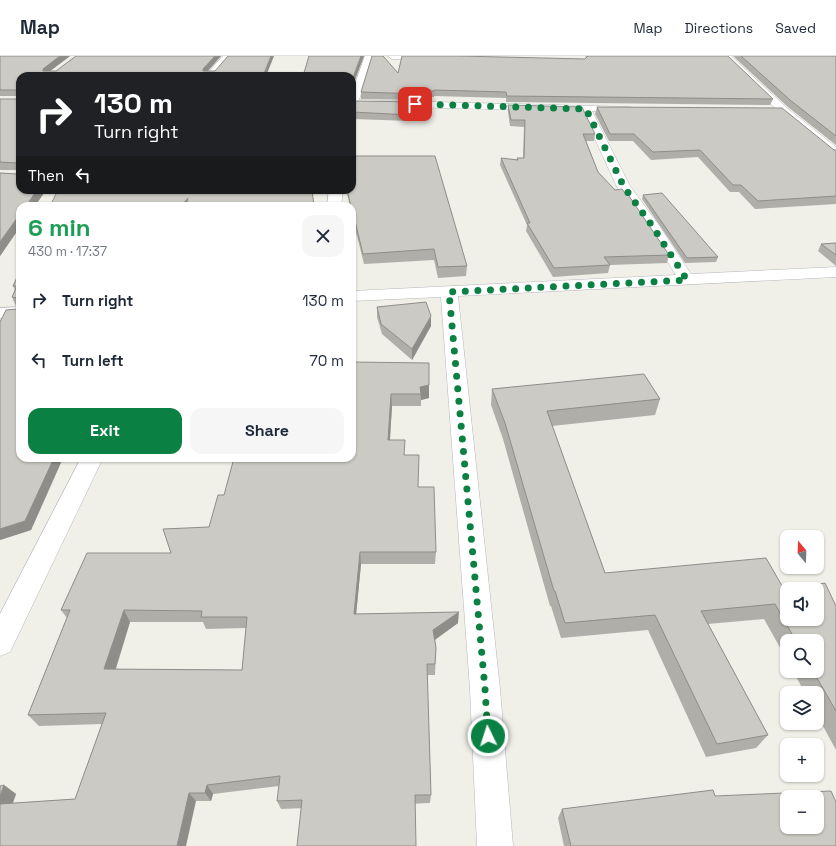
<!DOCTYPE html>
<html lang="en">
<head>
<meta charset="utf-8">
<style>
  :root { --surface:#fff; --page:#f6f6f7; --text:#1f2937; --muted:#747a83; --line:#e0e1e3; --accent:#0b8043 }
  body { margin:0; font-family:"Space Grotesk",sans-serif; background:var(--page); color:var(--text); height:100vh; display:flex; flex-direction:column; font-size:15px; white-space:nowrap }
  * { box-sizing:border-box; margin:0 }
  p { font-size:13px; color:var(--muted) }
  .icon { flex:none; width:22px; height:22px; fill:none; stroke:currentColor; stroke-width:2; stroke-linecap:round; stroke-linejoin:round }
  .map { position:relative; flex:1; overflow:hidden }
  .drawer { position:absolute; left:16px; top:146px; width:340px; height:260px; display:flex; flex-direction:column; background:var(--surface); border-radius:12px; box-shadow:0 1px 3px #0004 }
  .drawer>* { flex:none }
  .top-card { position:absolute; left:16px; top:16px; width:340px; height:122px; border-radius:12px; box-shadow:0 1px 3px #0004; background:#202124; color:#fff; overflow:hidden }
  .needle { width:26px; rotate:341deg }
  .buttons { position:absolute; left:780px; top:474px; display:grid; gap:8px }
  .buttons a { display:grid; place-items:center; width:44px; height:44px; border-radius:8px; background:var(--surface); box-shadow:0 1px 3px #0004; font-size:20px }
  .pin { position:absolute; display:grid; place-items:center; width:34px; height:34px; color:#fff; margin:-17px; border-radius:8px; box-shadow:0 2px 6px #0006 }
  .me { position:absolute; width:44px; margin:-22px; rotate:356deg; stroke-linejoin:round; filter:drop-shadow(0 0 3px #0008) }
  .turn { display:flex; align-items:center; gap:14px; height:84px; padding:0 12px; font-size:18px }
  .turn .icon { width:52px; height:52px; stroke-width:2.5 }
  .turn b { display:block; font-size:28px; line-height:34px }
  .then { display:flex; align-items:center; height:38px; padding:0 12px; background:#0003; gap:8px; font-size:15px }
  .round { display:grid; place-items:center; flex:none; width:42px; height:42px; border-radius:12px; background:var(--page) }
  .overview { display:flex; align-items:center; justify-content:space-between; height:68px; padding:0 12px }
  h1 { font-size:24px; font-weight:700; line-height:30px; color:#1e9e55 }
  .button { display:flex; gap:8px; margin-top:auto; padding:8px 12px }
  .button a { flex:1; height:46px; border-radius:12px; background:var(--accent); color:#fff; font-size:16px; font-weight:700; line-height:46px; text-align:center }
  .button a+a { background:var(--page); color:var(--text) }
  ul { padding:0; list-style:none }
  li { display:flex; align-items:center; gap:12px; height:60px; padding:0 12px }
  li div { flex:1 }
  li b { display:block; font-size:15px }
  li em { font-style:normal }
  header { display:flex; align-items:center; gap:24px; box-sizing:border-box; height:56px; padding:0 20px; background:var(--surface); border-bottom:1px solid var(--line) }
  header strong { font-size:19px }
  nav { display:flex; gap:22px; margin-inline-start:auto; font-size:14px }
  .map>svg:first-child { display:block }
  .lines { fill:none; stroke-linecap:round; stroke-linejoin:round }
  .minor-casing { stroke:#b5b7bb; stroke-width:1 }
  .minor { fill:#fff; fill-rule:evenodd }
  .wall { fill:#afaea9; fill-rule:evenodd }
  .shaded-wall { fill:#8f8d89 }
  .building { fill:#cccac4; stroke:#8f8d89; fill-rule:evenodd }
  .route { stroke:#0b8043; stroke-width:7; stroke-dasharray:0 12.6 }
</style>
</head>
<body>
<header>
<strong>Map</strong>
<nav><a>Map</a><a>Directions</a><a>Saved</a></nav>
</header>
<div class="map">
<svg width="836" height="790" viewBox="0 0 836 790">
  <rect width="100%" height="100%" fill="#f0efe8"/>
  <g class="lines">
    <g class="minor-casing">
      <g id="minor">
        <polygon points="223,0 232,0 215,20 205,20"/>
        <polygon points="365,0 373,0 359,44 631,51 632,53 631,55 627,56 592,55 630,130 658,168 691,218 836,211 836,221 458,240 500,633 513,790 477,790 470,633 441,241 352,245 352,235 676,219 646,172 617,131 582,55 357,50 352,53 352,36"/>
        <polygon points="388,0 435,0 435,1 431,4 392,3"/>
        <polygon points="722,0 731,0 787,52 836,91 836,101 832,100 779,56"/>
        <polygon points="329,134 343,134 341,150 327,150"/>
        <polygon points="20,251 20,261 0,262 0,252"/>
        <polygon points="81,402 103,402 10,596 0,600 0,558"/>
      </g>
    </g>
    <use href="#minor" class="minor"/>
  </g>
  <g class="wall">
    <polygon points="0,0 70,0 50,15 56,15 76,0 221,0 208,15 215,15 274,0 20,134 46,134 35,150 20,150 20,171 0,200 0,117 17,118 18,116 18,114 0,114 0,43 17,43 18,40 0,40"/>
    <polygon points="585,0 728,0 773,43 770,49 506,46 506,42 434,40 434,41 422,41 421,44 361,43 361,36 398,17 585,3 586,1"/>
    <polygon points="733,0 836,0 836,89 788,51"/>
    <polygon points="352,47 417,53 411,65 352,63"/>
    <polygon points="508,49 595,78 594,85 586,85 598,116 669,199 667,207 610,209 608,217 553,221 526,175 527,169 500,109 501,102 517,104 517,102 523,102 524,71 510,70 508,56"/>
    <polygon points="597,51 836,94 836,148 755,153 739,136 730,136 698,101 651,104 633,85 609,85 595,58"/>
    <polygon points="346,134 352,134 467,210 466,220 438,222 434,204 364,208 352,160 352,150 350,150"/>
    <polygon points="643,139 718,201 716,206 685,207 642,143"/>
    <polygon points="836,187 836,210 818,195 821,188"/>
    <polygon points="20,215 20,402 63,402 31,474 0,484 0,266 6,254 17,253 17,250 16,250 12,241 15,234 13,230"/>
    <polygon points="377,251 431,270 412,304 382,278 377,261"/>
    <path d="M352,306l77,36 -8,2v6h-29l-2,34 15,15 13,32 18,65 -1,12h-74l-5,50 102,9 -23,17 1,8 -1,27h-8l4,120 -1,8 -149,6 -4,-8 2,-15 -66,8 -2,7h-15l-196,45 4,-61 12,9 -3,9 62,-4 27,-75 -63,2 -11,-11 39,-97 -6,-8 110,-57 38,-26 15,-32zM130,566h73l3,7 40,-1 -4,42 -126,-1z"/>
    <polygon points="492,333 660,343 655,359 552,370 605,517 785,535 836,550 836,694 817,659 817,637 805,637 793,615 817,615 817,585 787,585 787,604 764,563 708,568 768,679 756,692 706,701 648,574 561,582 551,550 550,550 503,383 491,349"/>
    <polygon points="715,740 836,790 564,790 558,762 562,753"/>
  </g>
  <g class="shaded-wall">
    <polygon points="60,0 70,0 45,19 43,15 43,13"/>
    <polygon points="215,0 221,0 204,19 203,13"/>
    <polygon points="271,0 274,0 266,20 263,20"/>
    <polygon points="361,0 364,0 352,32 352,24"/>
    <polygon points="422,35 422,41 421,44 421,38"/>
    <polygon points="417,46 417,53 411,65 411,59"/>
    <polygon points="37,134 46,134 35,150 26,150"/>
    <polygon points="188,142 190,150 181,150"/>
    <polygon points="20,158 20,171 0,200 0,186"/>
    <polygon points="431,260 431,270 412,304 412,293"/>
    <polygon points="429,329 429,342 421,344 420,331"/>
    <polygon points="391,338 392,350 389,396 388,384"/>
    <polygon points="54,402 63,402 31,474 0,484 0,473"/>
    <polygon points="360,496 361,508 355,570 354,558"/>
    <polygon points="124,554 130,566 112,624 104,613"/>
    <polygon points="459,556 458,567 433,585 433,574"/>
    <polygon points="4,729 16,738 9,757 0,750 0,740"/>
    <polygon points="207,729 213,738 211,745 205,737"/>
    <polygon points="189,737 196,745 186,790 177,790"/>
  </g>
  <g class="building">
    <polygon points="0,0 60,0 43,13 43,15 56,15 76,0 215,0 203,13 203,15 215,15 228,0 271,0 263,20 20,20 20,134 37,134 26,150 20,150 20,158 0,186 0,117 17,118 18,116 18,108 17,107 0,106 0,43 17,43 19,36 17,34 0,34"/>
    <polygon points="309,0 361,0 352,24 352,20 303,20"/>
    <polygon points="372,0 383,0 398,17 402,0 459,0 585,3 588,0 728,0 773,43 507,40 506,36 434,34 434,35 422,35 421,38 361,36"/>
    <polygon points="741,0 836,0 836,80 790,44"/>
    <polygon points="357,45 417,46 411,59 352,56 352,47"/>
    <polygon points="508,49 582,51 595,78 583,78 598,116 615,134 622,133 625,137 627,137 669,199 604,201 610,209 554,212 527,167 530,167 501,102 518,104 517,102 524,102 525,64 511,64"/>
    <polygon points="597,51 782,52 834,94 836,94 836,140 758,145 741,129 733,129 700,94 653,96 634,78 610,78"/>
    <polygon points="352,100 435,100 467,210 438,211 434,193 363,198 352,153 352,150 351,150 347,134 352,134"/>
    <polygon points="58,134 312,134 314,150 186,150 188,142 181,150 50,150"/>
    <polygon points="662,137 718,201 687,202 643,139"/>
    <polygon points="836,187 836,199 821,188"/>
    <polygon points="20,215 20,402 54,402 25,465 0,473 0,266 6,254 17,253 17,242 12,241 17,230 13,230"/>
    <polygon points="426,246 431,260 412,293 381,268 377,251"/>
    <path d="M352,306l77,1v22l-9,2 1,7h-30l-3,46h17l-1,15h15l-1,32h16l2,65h-76l-6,62 105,-2 -26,18 3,18 -1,16h-8l4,131h-16l1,51h-119l5,-46 -25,1 3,-25 -73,9 -2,8h-16l-12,53h-177v-42l75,-5 31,-86 -78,2 42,-105h-9l26,-57h84l-8,-24 46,-2 9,-32h6l10,-37h118zM124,554l78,1 -1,6h46l-5,53 -138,-1z"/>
    <polygon points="644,318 660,343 547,355 605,517 766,502 785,535 787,534 787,563 817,563 817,533 794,533 825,527 836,550 836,655 813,615 817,615 817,585 796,585 775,548 701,555 768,679 717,688 655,559 565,567 555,535 554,535 505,367 492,333"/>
    <polygon points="4,729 0,740 0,730"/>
    <path d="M713,734l2,6 116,-5 5,11v44h-265l-9,-37zM787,741h30v30h-30z"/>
  </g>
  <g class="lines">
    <polyline class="route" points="415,48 586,53 624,131 653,171 687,224 449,236 485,633 488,680"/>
  </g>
</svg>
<div class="buttons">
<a><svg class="needle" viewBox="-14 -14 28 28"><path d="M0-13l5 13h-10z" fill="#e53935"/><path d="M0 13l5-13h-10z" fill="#747a83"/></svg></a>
<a><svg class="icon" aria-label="sound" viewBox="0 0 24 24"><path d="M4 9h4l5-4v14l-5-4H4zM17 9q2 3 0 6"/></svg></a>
<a><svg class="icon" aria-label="search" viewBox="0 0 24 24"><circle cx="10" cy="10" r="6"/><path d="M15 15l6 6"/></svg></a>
<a><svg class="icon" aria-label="layers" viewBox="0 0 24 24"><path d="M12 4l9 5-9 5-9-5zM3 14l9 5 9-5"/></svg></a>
<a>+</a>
<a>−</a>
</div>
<div class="pin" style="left:415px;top:48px;background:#d93025"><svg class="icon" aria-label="arrive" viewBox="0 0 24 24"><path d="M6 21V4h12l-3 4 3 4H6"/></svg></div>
<svg class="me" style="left:488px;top:680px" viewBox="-20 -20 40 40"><circle r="17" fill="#0b8043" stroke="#fff" stroke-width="3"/><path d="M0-11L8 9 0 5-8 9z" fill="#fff"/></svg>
<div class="top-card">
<div class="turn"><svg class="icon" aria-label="right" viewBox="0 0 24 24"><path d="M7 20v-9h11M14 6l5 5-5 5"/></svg><div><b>130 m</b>Turn right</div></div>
<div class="then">Then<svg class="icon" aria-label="left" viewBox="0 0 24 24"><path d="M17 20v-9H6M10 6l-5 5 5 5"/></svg></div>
</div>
<section class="drawer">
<div class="overview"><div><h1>6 min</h1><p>430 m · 17:37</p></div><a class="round"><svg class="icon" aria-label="close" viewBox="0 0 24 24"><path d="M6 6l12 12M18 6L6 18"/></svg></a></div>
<ul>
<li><svg class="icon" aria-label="right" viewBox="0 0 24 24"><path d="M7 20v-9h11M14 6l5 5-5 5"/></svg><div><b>Turn right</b></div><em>130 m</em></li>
<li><svg class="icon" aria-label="left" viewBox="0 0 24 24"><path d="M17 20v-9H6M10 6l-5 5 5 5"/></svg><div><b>Turn left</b></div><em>70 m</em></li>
</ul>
<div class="button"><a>Exit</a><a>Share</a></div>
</section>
</div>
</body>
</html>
